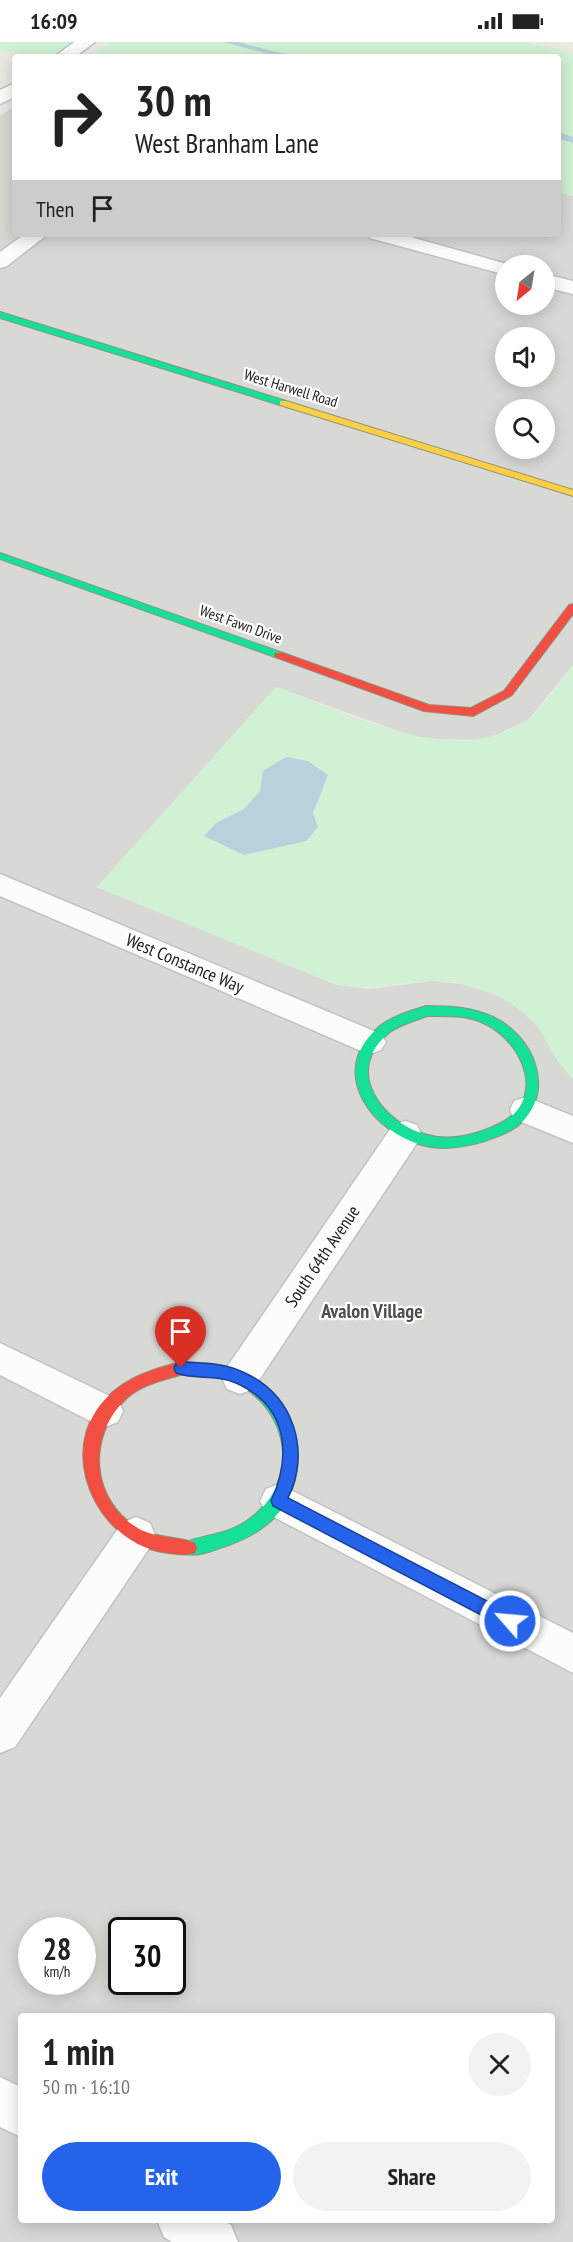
<!DOCTYPE html>
<html lang="en">
<head>
<meta charset="utf-8">
<style>
  :root { --surface:#fff; --page:#f2f2f2; --text:#222; --muted:#767676; --accent:#2563eb }
  body { margin:0; font-family:"PT Sans Narrow",sans-serif; background:var(--page); color:var(--text); height:100vh; display:flex; flex-direction:column; font-size:22px; white-space:nowrap }
  * { box-sizing:border-box; margin:0 }
  p { font-size:20px; color:var(--muted) }
  .icon { flex:none; width:33px; height:33px; fill:none; stroke:currentColor; stroke-width:2; stroke-linecap:round; stroke-linejoin:round }
  .map { position:relative; flex:1; overflow:hidden }
  .side { position:absolute; left:18px; top:1971px; width:537px; height:210px; display:flex; flex-direction:column; background:var(--surface); border-radius:6px; box-shadow:0 3px 15px #0003 }
  .side>* { flex:none }
  .banner { position:absolute; left:12px; top:12px; width:549px; height:183px; border-radius:6px; box-shadow:0 3px 15px #0003; background:#fff; color:var(--text); overflow:hidden }
  .needle { width:39px; rotate:210deg }
  .tools { position:absolute; left:495px; top:213px; display:grid; gap:12px }
  .tools a { display:grid; place-items:center; width:60px; height:60px; border-radius:50%; background:var(--surface); box-shadow:0 3px 15px #0003; font-size:30px }
  .speed { position:absolute; left:18px; top:1875px; display:flex; gap:12px; font-size:30px; font-weight:700; text-align:center }
  .speed>* { display:grid; place-content:center; width:78px; height:78px; border-radius:50%; background:var(--surface); box-shadow:0 3px 15px #0003; line-height:1 }
  .speed small { font-size:15px; font-weight:400 }
  .speed .limit { border:3px solid #111; border-radius:9px; background:#fff; color:#111 }
  .pin { position:absolute; display:grid; place-items:center; width:51px; height:51px; color:#fff; margin:-62px -26px; border-radius:50% 50% 50% 0; rotate:-45deg; box-shadow:0 0 6px #0007 }
  .pin .icon { rotate:45deg }
  .me { position:absolute; width:66px; margin:-33px; rotate:297deg; stroke-linejoin:round; filter:drop-shadow(0 0 4px #0008) }
  .turn { display:flex; align-items:center; gap:21px; height:126px; padding:0 24px; font-size:27px }
  .turn .icon { width:78px; height:78px; stroke-width:2.5 }
  .turn b { display:block; font-size:42px; line-height:51px }
  .then { display:flex; align-items:center; height:57px; padding:0 24px; background:#0003; gap:12px; font-size:22px }
  .round { display:grid; place-items:center; flex:none; width:63px; height:63px; border-radius:32px; background:var(--page) }
  .head { display:flex; align-items:center; justify-content:space-between; height:102px; padding:0 24px }
  h1 { font-size:36px; font-weight:700; line-height:45px }
  .primary-button { display:flex; gap:12px; margin-top:auto; padding:12px 24px }
  .primary-button a { flex:1; height:69px; border-radius:36px; background:var(--accent); color:#fff; font-size:24px; font-weight:700; line-height:69px; text-align:center }
  .primary-button a+a { background:var(--page); color:var(--text) }
  .status { display:flex; justify-content:space-between; align-items:center; height:42px; padding:0 30px; background:var(--surface); direction:ltr }
  .status svg { height:16px; fill:currentColor }
  .map>svg:first-child { display:block }
  .residential { fill:#d8d8d5; fill-rule:evenodd }
  .park { fill:#d1f1d4 }
  .water { fill:#b7d2dc }
  .lines { fill:none; stroke-linecap:round; stroke-linejoin:round }
  .stream { fill:#b7d2dc; fill-rule:evenodd }
  .street-casing { stroke:#c2c2c0; stroke-width:3 }
  .fast-casing { stroke:#8f937d; stroke-width:2 }
  .slow-casing { stroke:#8f937d; stroke-width:2 }
  .jam-casing { stroke:#8f937d; stroke-width:2 }
  .street { fill:#fcfcfb; fill-rule:evenodd }
  .fast { fill:#16e098; fill-rule:evenodd }
  .slow { fill:#ffcf43; fill-rule:evenodd }
  .jam { fill:#f24e42; fill-rule:evenodd }
  .route { fill:#2563eb; stroke:#184099; stroke-width:1.5 }
  .labels { text-anchor:middle; dominant-baseline:central; stroke-width:4.5; stroke-linejoin:round; paint-order:stroke }
  .far-street-label { font-size:15px; fill:#1b1b1b; stroke:#fff }
  .street-label { font-size:18px; fill:#1b1b1b; stroke:#fff }
  .neighbourhood-label { font-size:20px; font-weight:bold; fill:#4e4e4e; stroke:#fff }
</style>
</head>
<body>
<div class="status"><b>16:09</b><svg viewBox="0 0 49 12"><path d="M0 12V9h3v3zM5 12V6h3v6zM10 12V3h3v9zM15 12V0h3v12zM26 1h20v11H26zM47 4h2v5h-2z"/></svg></div>
<div class="map">
<svg width="573" height="2200" viewBox="0 0 573 2200">
  <rect width="100%" height="100%" fill="#e9e9e4"/>
  <path class="residential" d="M15,64v128h543v-42l15,4v469l-45,55 -32,15 -18,5 -50,-1 -24,-6 -128,-46 -179,200 240,98 33,4 62,-8 29,3 28,8 21,10 16,13 14,14 18,32 15,17v1164h-573v-2126zM506,224h38v38h-38zM506,296h38v38h-38zM506,368h38v38h-38zM32,1888h50v52h-50zM122,1888h50v52h-50zM21,1974h531v204h-531z"/>
  <g class="park">
    <path d="M0,0h75c-33,21 -38,16 -75,8z"/>
    <polygon points="112,0 525,0 573,11 573,154 558,150 558,15 89,15"/>
    <path d="M573,623v413c-21,-17 -26,-45 -46,-63 -25,-22 -65,-36 -98,-34 -32,2 -60,9 -92,4l-240,-98 179,-200c72,26 178,83 250,34 19,-13 33,-38 47,-56z"/>
  </g>
  <polygon class="water" points="286,715 308,719 328,733 313,771 318,785 306,799 244,813 204,794 216,781 244,767 260,749 263,729"/>
  <g class="lines">
    <g class="stream">
      <polygon points="223,0 238,0 296,15 279,15"/>
      <polygon points="558,90 573,95 573,101 558,96"/>
    </g>
    <g class="street-casing">
      <g id="street">
        <polygon points="74,0 95,0 75,15 54,15"/>
        <polygon points="15,41 15,55 0,62 0,48"/>
        <polygon points="25,192 48,192 7,224 0,226 0,210"/>
        <polygon points="367,192 400,192 514,224 506,224 506,233 370,196"/>
        <polygon points="544,232 573,239 573,252 544,245"/>
        <polygon points="0,832 381,992 386,1000 381,1008 370,1012 359,1008 0,854"/>
        <polygon points="526,1055 573,1074 573,1101 514,1077 510,1068 514,1059"/>
        <polygon points="405,1079 417,1083 421,1092 417,1101 253,1347 240,1352 227,1347 222,1336 227,1325 393,1083"/>
        <polygon points="0,1301 118,1358 123,1369 118,1380 105,1385 92,1380 0,1333"/>
        <polygon points="279,1442 573,1591 573,1631 266,1471 260,1459 266,1447"/>
        <polygon points="136,1475 150,1481 155,1493 150,1505 15,1705 0,1711 0,1656 122,1481"/>
        <polygon points="0,2035 21,2045 21,2095 0,2085"/>
        <polygon points="157,2178 223,2178 231,2183 238,2200 172,2200 164,2195"/>
      </g>
    </g>
    <g class="fast-casing">
      <g id="fast">
        <polygon points="0,270 286,359 288,361 280,363 0,276"/>
        <polygon points="0,511 283,611 284,613 283,615 275,615 0,517"/>
        <path d="M426,964c23,0 46,1 67,11 39,18 63,71 29,105 -10,10 -24,14 -37,19 -17,5 -35,9 -54,6 -57,-10 -107,-75 -51,-121 12,-10 31,-15 46,-20zM427,974c18,0 37,-1 54,6 33,13 63,61 33,92 -9,8 -21,13 -32,17 -17,6 -36,9 -54,4 -47,-12 -86,-65 -38,-103 11,-8 25,-11 37,-16z"/>
        <path d="M181,1320c21,1 43,1 63,10 54,26 73,101 30,146 -14,14 -32,23 -51,29 -11,4 -28,11 -40,6l-2,-5 2,-5c22,-9 45,-8 65,-23 53,-37 44,-110 -14,-138 -18,-9 -40,-3 -58,-9l-2,-5 2,-5z"/>
      </g>
    </g>
    <g class="slow-casing">
      <polygon id="slow" points="280,359 286,359 573,448 573,454 280,363"/>
    </g>
    <g class="jam-casing">
      <g id="jam">
        <polygon points="573,562 573,572 512,653 473,674 424,669 275,615 274,613 275,611 283,611 429,663 471,666 504,649 569,563"/>
        <path d="M181,1320l5,1 2,5 -2,5c-20,7 -42,10 -59,25 -41,38 -37,104 14,132 19,9 36,6 54,13l2,5 -2,5c-9,3 -18,1 -27,0 -63,-6 -108,-87 -72,-142 20,-30 52,-41 85,-49z"/>
      </g>
    </g>
    <use href="#street" class="street"/>
    <use href="#fast" class="fast"/>
    <use href="#slow" class="slow"/>
    <use href="#jam" class="jam"/>
  </g>
  <path class="route" d="M181,1320c22,1 44,1 64,11 49,23 66,78 43,125l228,118 2,5 -2,6 -6,2 -6,-2 -231,-121 -2,-5c21,-46 17,-95 -35,-118 -20,-9 -41,-3 -60,-10l-2,-5 2,-4z"/>
  <g class="labels">
    <g class="far-street-label">
      <text transform="translate(291 346) rotate(17)">West Harwell Road</text>
      <text transform="translate(241 582) rotate(20)">West Fawn Drive</text>
    </g>
    <g class="street-label">
      <text transform="translate(185 921) rotate(23)">West Constance Way</text>
      <text transform="translate(322 1214) rotate(-56)">South 64th Avenue</text>
    </g>
    <g class="neighbourhood-label">
      <text x="372" y="1269">Avalon Village</text>
    </g>
  </g>
</svg>
<div class="tools">
<a><svg class="needle" viewBox="-14 -14 28 28"><path d="M0-13l5 13h-10z" fill="#e53935"/><path d="M0 13l5-13h-10z" fill="#767676"/></svg></a>
<a><svg class="icon" aria-label="sound" viewBox="0 0 24 24"><path d="M4 9h4l5-4v14l-5-4H4zM17 9q2 3 0 6"/></svg></a>
<a><svg class="icon" aria-label="search" viewBox="0 0 24 24"><circle cx="10" cy="10" r="6"/><path d="M15 15l6 6"/></svg></a>
</div>
<div class="speed"><div>28<small>km/h</small></div><div class="limit">30</div></div>
<div class="pin" style="left:181px;top:1326px;background:#d93025"><svg class="icon" aria-label="arrive" viewBox="0 0 24 24"><path d="M6 21V4h12l-3 4 3 4H6"/></svg></div>
<svg class="me" style="left:510px;top:1579px" viewBox="-20 -20 40 40"><circle r="17" fill="#2563eb" stroke="#fff" stroke-width="3"/><path d="M0-11L8 9 0 5-8 9z" fill="#fff"/></svg>
<div class="banner">
<div class="turn"><svg class="icon" aria-label="right" viewBox="0 0 24 24"><path d="M7 20v-9h11M14 6l5 5-5 5"/></svg><div><b>30 m</b>West Branham Lane</div></div>
<div class="then">Then<svg class="icon" aria-label="arrive" viewBox="0 0 24 24"><path d="M6 21V4h12l-3 4 3 4H6"/></svg></div>
</div>
<section class="side">
<div class="head"><div><h1>1 min</h1><p>50 m · 16:10</p></div><a class="round"><svg class="icon" aria-label="close" viewBox="0 0 24 24"><path d="M6 6l12 12M18 6L6 18"/></svg></a></div>
<div class="primary-button"><a>Exit</a><a>Share</a></div>
</section>
</div>
</body>
</html>
